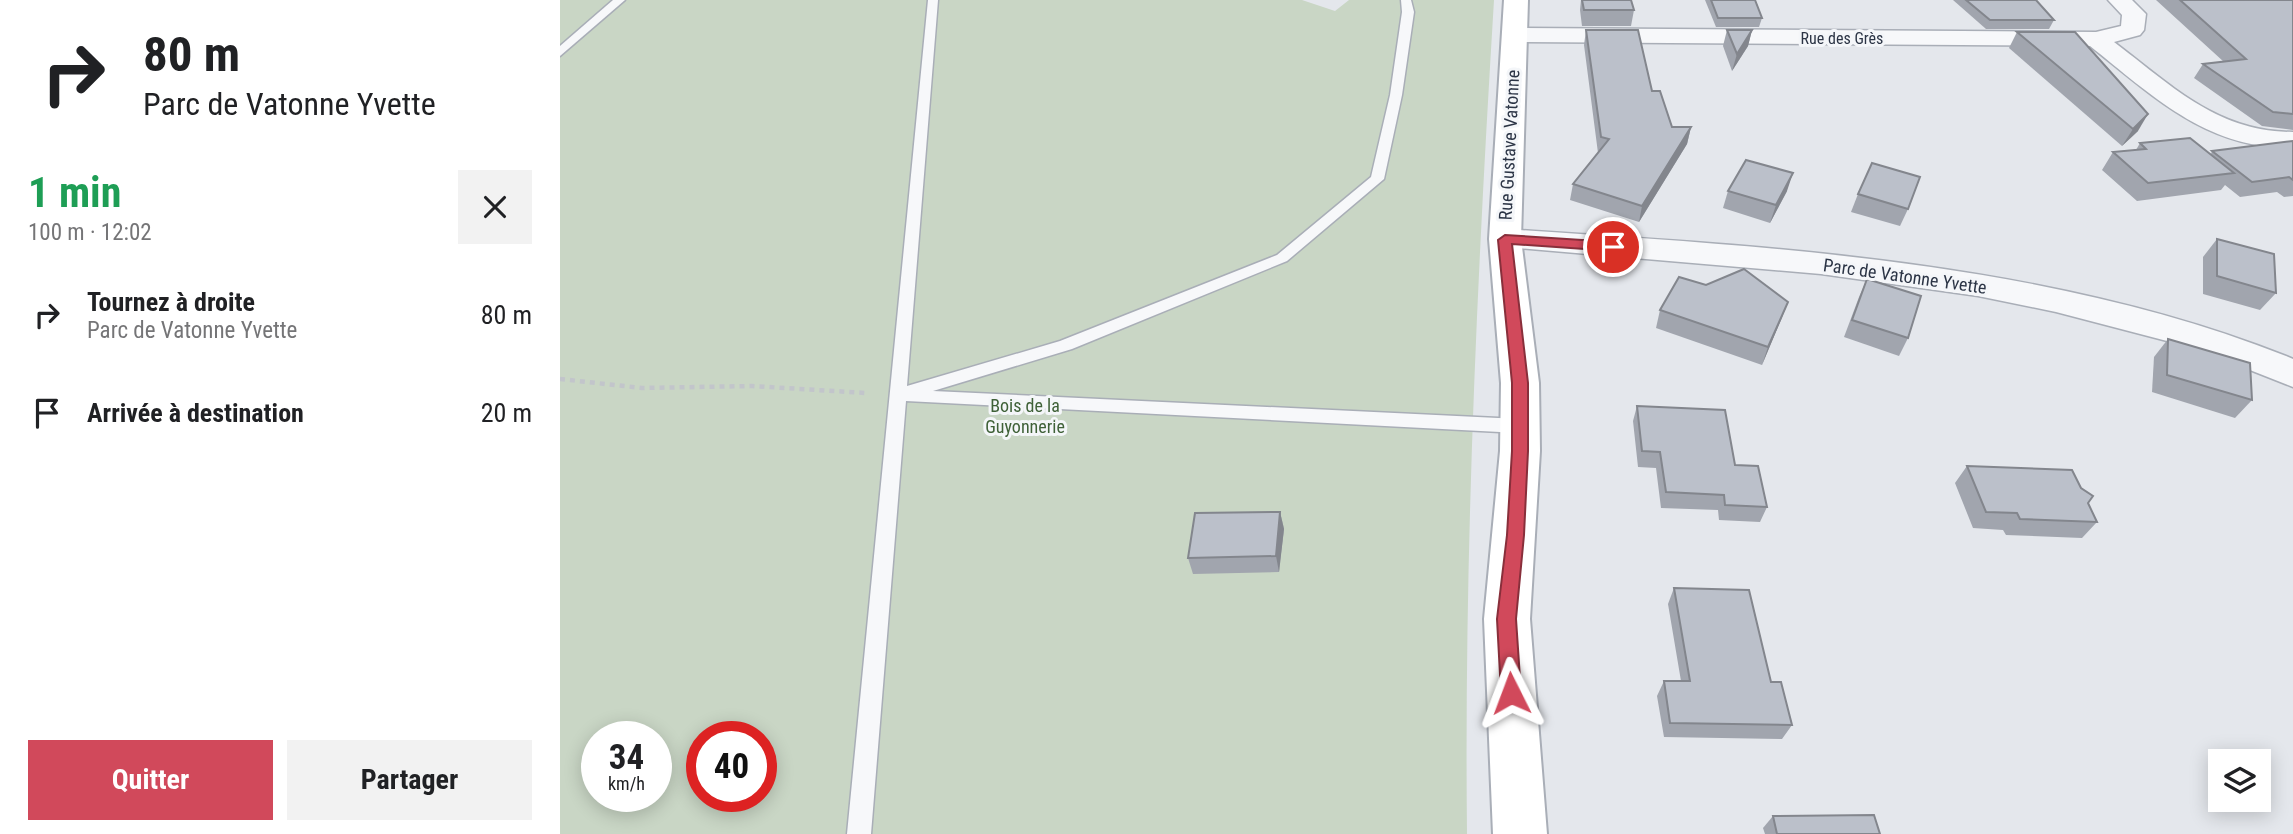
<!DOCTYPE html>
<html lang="fr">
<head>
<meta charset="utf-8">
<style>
  :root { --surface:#fff; --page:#f2f2f2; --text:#202124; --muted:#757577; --accent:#d1495b }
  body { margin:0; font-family:"Roboto Condensed",sans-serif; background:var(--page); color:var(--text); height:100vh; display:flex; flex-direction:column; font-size:26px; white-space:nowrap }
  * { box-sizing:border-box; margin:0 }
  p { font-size:23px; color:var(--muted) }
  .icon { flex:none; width:38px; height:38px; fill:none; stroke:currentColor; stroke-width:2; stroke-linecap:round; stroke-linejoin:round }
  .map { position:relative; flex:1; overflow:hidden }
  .panel { display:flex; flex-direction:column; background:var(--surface); width:560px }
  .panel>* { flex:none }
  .hud { background:#fff; color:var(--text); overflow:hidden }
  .tools { position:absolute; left:1648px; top:749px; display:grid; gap:14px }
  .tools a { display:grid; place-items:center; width:63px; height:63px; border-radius:0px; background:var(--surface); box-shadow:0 4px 18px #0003; font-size:35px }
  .speed { position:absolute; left:21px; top:721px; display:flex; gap:14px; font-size:35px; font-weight:700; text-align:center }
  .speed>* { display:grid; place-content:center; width:91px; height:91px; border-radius:50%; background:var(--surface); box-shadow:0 4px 18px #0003; line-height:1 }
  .speed small { font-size:18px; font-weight:400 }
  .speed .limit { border:10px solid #d22; background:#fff; color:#111 }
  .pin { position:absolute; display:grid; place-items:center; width:60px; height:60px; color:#fff; margin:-30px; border:4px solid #fff; border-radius:50%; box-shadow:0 2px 7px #0007 }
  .me { position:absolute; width:77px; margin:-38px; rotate:357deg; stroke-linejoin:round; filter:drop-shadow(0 0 5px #0008) }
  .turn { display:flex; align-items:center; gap:24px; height:147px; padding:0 28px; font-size:32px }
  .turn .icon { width:91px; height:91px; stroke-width:2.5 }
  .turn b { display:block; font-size:49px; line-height:60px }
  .round { display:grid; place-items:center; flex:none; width:74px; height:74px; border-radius:0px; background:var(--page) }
  .headline { display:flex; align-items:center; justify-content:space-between; height:119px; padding:0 28px }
  h1 { font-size:42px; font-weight:700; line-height:52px; color:#1e9e55 }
  .action { display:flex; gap:14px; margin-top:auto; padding:14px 28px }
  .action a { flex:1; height:80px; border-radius:0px; background:var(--accent); color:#fff; font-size:28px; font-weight:700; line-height:80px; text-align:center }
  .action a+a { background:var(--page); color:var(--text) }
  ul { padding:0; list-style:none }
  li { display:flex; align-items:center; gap:21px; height:98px; padding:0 28px }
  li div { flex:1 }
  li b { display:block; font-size:26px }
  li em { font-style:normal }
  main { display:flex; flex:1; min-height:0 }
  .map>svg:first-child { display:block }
  .green { fill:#c9d6c5; fill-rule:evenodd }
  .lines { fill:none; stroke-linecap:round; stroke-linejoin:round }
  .lane-casing { stroke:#a9aeb7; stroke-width:3 }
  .street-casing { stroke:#a9aeb7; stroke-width:3 }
  .secondary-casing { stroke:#a9aeb7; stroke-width:4 }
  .path { stroke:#c2c5cb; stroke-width:4.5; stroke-dasharray:5 5; stroke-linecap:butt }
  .lane { fill:#f7f8fa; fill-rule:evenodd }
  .street { fill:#f7f8fa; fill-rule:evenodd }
  .secondary { fill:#fff; fill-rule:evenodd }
  .wall { fill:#a1a5ae }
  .shaded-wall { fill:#83868d }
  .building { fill:#bbc0ca; stroke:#83868d; stroke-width:2 }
  .route { fill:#d1495b; stroke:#882f3b; stroke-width:2 }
  .labels { text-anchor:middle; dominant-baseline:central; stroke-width:6; stroke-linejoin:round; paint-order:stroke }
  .far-street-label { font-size:16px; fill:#2b3445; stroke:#f4f6f9 }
  .street-label { font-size:18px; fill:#2b3445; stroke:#f4f6f9 }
  .park-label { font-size:18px; fill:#3f6138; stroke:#f4f6f9 }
</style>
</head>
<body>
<main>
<section class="panel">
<div class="hud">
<div class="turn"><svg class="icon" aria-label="right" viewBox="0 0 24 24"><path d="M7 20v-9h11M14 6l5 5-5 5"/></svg><div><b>80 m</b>Parc de Vatonne Yvette</div></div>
</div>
<div class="headline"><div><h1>1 min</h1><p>100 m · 12:02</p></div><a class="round"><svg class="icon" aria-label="close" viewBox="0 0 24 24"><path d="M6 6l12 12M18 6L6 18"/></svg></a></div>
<ul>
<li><svg class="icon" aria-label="right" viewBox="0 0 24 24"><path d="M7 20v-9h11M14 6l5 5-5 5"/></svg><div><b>Tournez à droite</b><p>Parc de Vatonne Yvette</p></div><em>80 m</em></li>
<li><svg class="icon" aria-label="arrive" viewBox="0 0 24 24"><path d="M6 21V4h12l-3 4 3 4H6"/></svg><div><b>Arrivée à destination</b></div><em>20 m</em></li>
</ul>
<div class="action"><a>Quitter</a><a>Partager</a></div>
</section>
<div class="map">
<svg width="1733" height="834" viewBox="0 0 1733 834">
  <rect width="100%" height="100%" fill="#e4e7ec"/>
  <path class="green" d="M0,0h742l33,11 14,-11h145c-17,278 -30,556 -27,834h-907zM37,737h59v59h-59zM142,737h59v59h-59z"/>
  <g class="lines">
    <g class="lane-casing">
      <g id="lane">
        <polygon points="53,0 65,0 0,56 0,46"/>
        <polygon points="368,0 378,0 347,386 500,341 717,255 811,177 830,95 842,12 841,0 851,0 854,12 842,95 824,179 727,261 512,349 373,391 959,419 965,421 968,426 965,431 959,433 346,401 311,834 287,834"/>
      </g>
    </g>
    <g class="street-casing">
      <g id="street">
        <path d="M1548,0h24l14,14 -2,16 -4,5 -26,7c57,43 103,90 179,90v16c-86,1 -139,-51 -203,-102l-575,-4 -8,-2 -4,-5 4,-5 8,-2 581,4 25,-6 1,-11z"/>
        <path d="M945,229c257,17 539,31 781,127l7,3v28l-71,-28 -55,-18 -111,-29 -78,-16 -157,-22 -327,-28 -4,-7 4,-7z"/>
      </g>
    </g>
    <g class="secondary-casing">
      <polygon id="secondary" points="944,0 968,0 961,239 979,383 980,451 970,619 987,834 933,834 924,619 940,451 941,383 929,239"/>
    </g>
    <polyline class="path" points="0,379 82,388 192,386 306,393"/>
    <use href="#lane" class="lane"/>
    <use href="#street" class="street"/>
    <use href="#secondary" class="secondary"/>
  </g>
  <g class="wall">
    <polygon points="1021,0 1071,0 1074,10 1071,26 1022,26 1020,10"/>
    <polygon points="1145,0 1195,0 1202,18 1199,27 1156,27"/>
    <polygon points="1393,0 1476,0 1494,20 1489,29 1426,29"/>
    <polygon points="1596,0 1733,0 1733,130 1702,126 1634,78 1643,64 1664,62"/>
    <polygon points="1026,30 1092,91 1112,127 1131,127 1127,144 1079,222 1010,200 1013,184 1038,153 1024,45"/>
    <polygon points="1167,30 1192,30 1188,46 1172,71 1163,46"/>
    <polygon points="1457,32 1578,131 1562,146 1449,48"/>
    <polygon points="1733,141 1733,196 1724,197 1717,192 1680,197 1665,185 1661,190 1577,201 1542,170 1553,152 1576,150 1580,143 1651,154 1652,151"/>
    <polygon points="1168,191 1227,191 1210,223 1163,208"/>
    <polygon points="1298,194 1348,209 1340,226 1291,212"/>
    <polygon points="1657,239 1716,293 1700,310 1643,294 1643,257"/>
    <polygon points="1307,279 1348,338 1339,356 1284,337 1299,297"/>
    <polygon points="1146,285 1228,302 1202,365 1096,328 1100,310"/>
    <polygon points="1608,339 1692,400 1675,418 1592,392 1594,357"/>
    <polygon points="1077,406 1175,465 1207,507 1200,522 1159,520 1158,510 1101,508 1096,468 1078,467 1073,421"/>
    <polygon points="1407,466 1528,503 1537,522 1522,538 1446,535 1443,530 1413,528 1395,483"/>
    <polygon points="720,512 724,529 719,572 633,574 628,558"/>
    <polygon points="1114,588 1211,682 1232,725 1222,739 1104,737 1097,696 1104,681 1121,681 1108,604"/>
    <polygon points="1213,816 1320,834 1205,834 1203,828"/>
  </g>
  <g class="shaded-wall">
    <polygon points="1192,30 1188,46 1172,71 1177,54"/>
    <polygon points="1588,114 1578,131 1562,146 1573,129"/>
    <polygon points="1131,127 1127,144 1079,222 1082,206"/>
    <polygon points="1233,173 1227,191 1210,223 1216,205"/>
    <polygon points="1228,302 1221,320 1202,365 1208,347"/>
    <polygon points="720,512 724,529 719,572 716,556"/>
  </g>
  <g class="building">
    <polygon points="1022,0 1071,0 1074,10 1024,10"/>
    <polygon points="1151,0 1195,0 1202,18 1158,18"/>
    <polygon points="1406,0 1476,0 1494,20 1430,20"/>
    <polygon points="1620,0 1733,0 1733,114 1713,112 1643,64 1686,59"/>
    <polygon points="1026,30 1078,30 1092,91 1100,91 1112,127 1131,127 1082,206 1013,184 1049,139 1041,137"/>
    <polygon points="1167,30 1192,30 1177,54"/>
    <polygon points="1457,32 1515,32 1588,114 1573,129"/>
    <polygon points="1630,138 1674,173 1588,183 1553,152 1586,149 1580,143"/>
    <polygon points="1733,141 1733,180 1729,177 1692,182 1652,151"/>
    <polygon points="1186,160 1233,173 1216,205 1168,191"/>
    <polygon points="1312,163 1360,177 1348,209 1298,194"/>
    <polygon points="1657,239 1714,254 1716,293 1657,276"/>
    <polygon points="1184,269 1228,302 1208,347 1100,310 1119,277 1146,285"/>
    <polygon points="1307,279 1361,296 1348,338 1292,320"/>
    <polygon points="1608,339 1690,363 1692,400 1607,375"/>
    <polygon points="1077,406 1165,410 1175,465 1198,466 1207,507 1165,505 1164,495 1106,492 1100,452 1082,451"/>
    <polygon points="1407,466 1512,470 1521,488 1533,496 1528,503 1537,522 1460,519 1457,513 1426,512"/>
    <polygon points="720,512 716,556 628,558 635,513"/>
    <polygon points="1114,588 1189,590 1211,682 1221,682 1232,725 1110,723 1104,681 1130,681"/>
    <polygon points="1314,815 1320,834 1217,834 1213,816"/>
  </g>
  <polygon class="route" points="945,235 1053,242 1059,247 1053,251 952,244 968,383 968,451 964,535 956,619 961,693 958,699 951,702 944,699 941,693 937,619 947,535 952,451 952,383 938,240"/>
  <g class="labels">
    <g class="far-street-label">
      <text x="1282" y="38">Rue des Grès</text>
    </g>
    <g class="street-label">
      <text transform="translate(949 145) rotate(-87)">Rue Gustave Vatonne</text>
      <text transform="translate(1345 276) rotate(8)">Parc de Vatonne Yvette</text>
    </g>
    <g class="park-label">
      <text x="465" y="405">Bois de la<tspan x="465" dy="21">Guyonnerie</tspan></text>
    </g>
  </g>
</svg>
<div class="tools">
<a><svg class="icon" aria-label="layers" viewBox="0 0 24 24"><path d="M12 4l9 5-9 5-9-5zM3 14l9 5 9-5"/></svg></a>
</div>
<div class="speed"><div>34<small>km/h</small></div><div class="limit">40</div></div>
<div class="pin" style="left:1053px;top:247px;background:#d93025"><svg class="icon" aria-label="arrive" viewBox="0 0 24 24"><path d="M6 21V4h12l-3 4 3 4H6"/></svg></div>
<svg class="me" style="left:951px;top:693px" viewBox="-20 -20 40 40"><path d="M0-17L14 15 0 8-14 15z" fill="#d1495b" stroke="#fff" stroke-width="4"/></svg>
</div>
</main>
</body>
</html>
